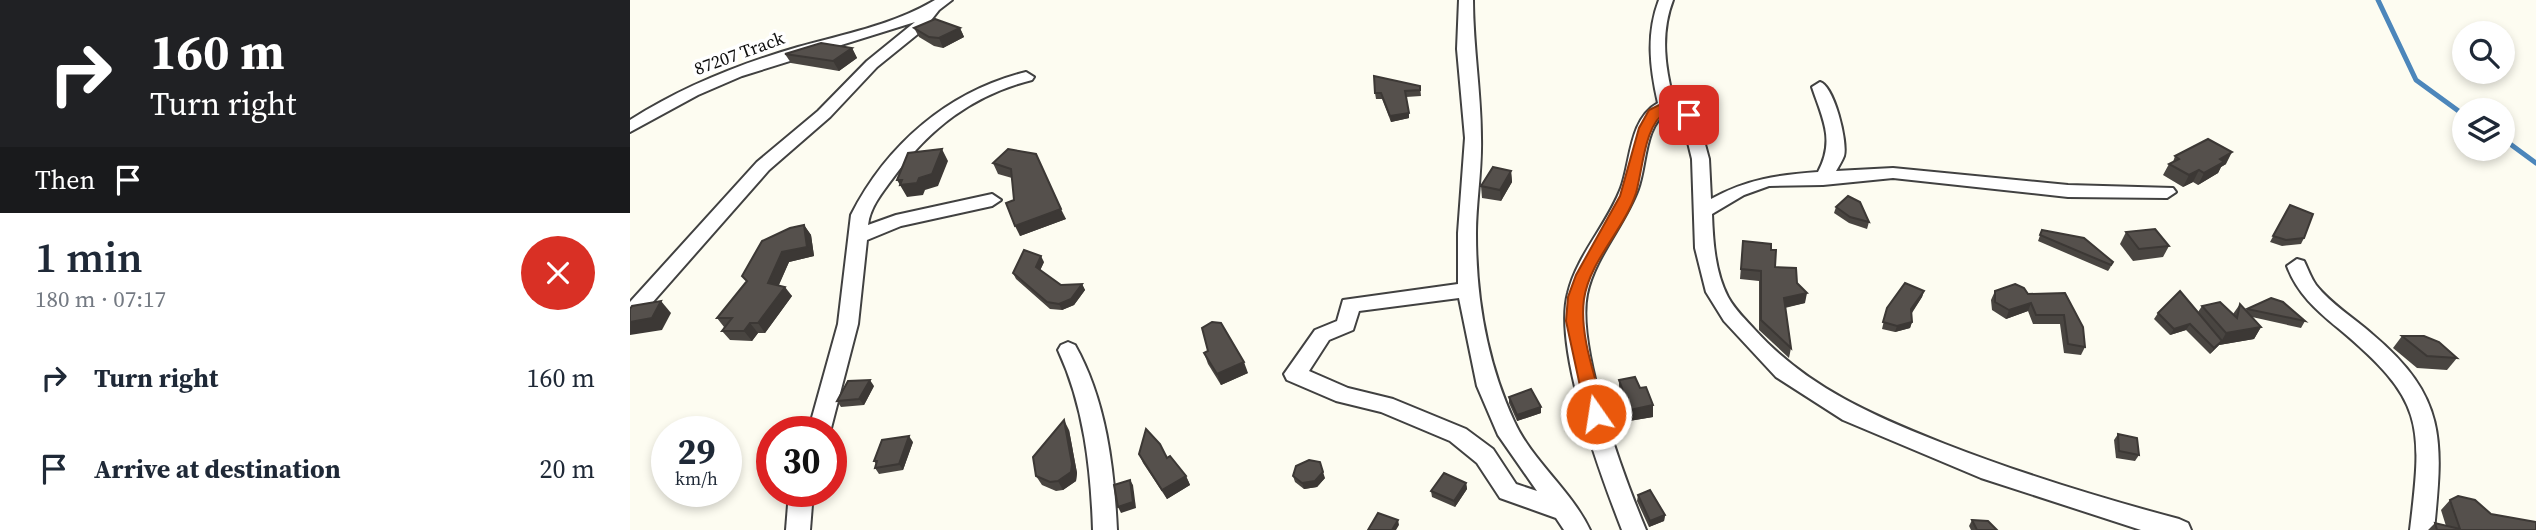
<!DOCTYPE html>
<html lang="en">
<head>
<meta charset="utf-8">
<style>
  :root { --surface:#fff; --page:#f6f6f7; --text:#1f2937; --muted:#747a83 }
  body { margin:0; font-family:"Source Serif 4",serif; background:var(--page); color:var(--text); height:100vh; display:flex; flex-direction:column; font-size:26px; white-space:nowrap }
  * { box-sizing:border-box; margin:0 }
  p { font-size:23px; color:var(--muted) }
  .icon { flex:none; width:38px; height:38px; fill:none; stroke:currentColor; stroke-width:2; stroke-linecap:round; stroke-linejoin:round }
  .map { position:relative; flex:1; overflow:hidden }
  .sheet { display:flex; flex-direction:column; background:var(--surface); width:630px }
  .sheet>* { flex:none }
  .hud { background:#202124; color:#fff; overflow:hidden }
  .controls { position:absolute; left:1822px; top:21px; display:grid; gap:14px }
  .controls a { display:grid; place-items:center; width:63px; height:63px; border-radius:50%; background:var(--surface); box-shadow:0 4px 10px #0003; font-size:35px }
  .speed { position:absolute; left:21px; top:416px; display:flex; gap:14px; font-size:35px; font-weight:700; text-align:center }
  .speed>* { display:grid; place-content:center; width:91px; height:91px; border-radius:50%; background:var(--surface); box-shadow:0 4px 10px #0003; line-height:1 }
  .speed small { font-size:18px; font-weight:400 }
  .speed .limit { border:10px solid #d22; background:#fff; color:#111 }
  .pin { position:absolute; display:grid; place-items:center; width:60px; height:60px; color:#fff; margin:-30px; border-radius:14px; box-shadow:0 4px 10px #0006 }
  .me { position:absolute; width:77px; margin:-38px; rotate:347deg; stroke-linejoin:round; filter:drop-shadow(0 0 5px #0008) }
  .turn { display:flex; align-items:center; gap:24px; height:147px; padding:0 35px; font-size:32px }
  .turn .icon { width:91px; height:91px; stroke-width:2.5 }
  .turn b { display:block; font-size:49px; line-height:60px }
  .then { display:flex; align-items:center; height:66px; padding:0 35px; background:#0003; gap:14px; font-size:26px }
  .round { display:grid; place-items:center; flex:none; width:74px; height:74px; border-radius:37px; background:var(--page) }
  .head { display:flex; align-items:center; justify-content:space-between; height:119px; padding:0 35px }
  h1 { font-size:42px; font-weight:600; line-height:52px }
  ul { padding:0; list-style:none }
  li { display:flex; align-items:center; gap:21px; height:91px; padding:0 35px }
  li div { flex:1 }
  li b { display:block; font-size:26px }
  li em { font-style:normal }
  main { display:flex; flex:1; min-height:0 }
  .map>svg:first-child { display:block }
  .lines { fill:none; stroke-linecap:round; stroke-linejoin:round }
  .stream { stroke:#4c86bb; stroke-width:5 }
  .minor-casing { stroke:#414141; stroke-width:4 }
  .minor { fill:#fff; fill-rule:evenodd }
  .wall { fill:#494541 }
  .shaded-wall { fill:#3c3835 }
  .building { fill:#55504c; stroke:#3c3835; stroke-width:2 }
  .route { fill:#ea580c; stroke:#983908; stroke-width:2 }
  .labels { text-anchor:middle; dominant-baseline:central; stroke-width:7; stroke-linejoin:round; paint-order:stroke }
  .far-street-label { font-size:18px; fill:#0e0e0e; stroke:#fff }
</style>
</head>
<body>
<main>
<section class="sheet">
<div class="hud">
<div class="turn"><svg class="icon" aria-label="right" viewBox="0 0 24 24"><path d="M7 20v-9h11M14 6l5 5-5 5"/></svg><div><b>160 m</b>Turn right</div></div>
<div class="then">Then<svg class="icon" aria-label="arrive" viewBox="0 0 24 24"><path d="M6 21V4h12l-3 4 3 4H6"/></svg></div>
</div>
<div class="head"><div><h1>1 min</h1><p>180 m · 07:17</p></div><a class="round" style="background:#d93025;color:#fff"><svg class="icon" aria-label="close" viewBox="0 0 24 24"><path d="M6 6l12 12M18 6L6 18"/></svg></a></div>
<ul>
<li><svg class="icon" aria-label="right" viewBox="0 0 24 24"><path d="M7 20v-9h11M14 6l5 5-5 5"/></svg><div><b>Turn right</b></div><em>160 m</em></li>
<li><svg class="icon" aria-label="arrive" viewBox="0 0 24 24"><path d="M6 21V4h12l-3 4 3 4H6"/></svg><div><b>Arrive at destination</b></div><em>20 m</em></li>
</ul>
</section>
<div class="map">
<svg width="1906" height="530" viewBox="0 0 1906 530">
  <rect width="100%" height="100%" fill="#fdfcf1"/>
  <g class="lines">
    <g class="stream">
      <polyline points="1748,0 1786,80 1834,115"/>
      <polyline points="1872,138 1906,163"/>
    </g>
    <g class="minor-casing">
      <g id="minor">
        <path d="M305,0h17l-13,10 -15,19 -47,38 -47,50 -61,53 -132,150 -7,2v-20l127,-140 61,-51 49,-50 48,-39 -173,54 -44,19 -68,37v-12c52,-33 109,-56 168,-73 47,-13 95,-22 137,-47z"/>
        <path d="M829,0h14c0,47 8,92 8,138 1,32 -5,64 -5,96 0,65 11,128 38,187 18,40 57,69 76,109h-26l-8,-12 -56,-20 -23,-35 -27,-22 -69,-29 -45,-11 -49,-21 -3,-6 31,-44 22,-9 6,-21 115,-16v-51l7,-95 -8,-89zM829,298l18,88 21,49 39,56 -21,-7 -23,-35 -27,-20 -73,-30 -45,-11 -39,-17 20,-31 24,-10 6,-19z"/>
        <path d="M1029,0h14c-13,34 -8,68 1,102l23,13 12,44 2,40c36,-20 67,-24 107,-27 17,-32 5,-52 -6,-85l8,-5c14,4 28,60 24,74 -2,5 -5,10 -8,15l57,-3 175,17 105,3 3,4 -9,6 -99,-1 -175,-19 -70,7 -54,1 -25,9 -32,19c1,28 3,58 16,83 7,13 18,23 27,33 53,58 119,86 190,114 77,30 155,54 234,75l9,4 3,7h-50l-160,-52 -138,-58 -67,-43 -52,-56 -18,-29 -11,-44 -3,-89 -10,-41 -14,-7c-24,15 -21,54 -30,78 -13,36 -43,67 -51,105 -11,55 37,183 59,236h-24c-21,-54 -69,-182 -54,-237 9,-38 39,-68 53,-105 10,-27 8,-69 37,-85 -8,-35 -12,-69 1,-103z"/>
        <path d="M396,72l8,5 -2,3c-60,15 -103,49 -139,98 -11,15 -23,29 -25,47l28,-10 96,-21 9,6 -9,6 -91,20 -34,14 -9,84 -28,108h-22l30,-108 13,-109c36,-71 98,-124 175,-143z"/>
        <path d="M1667,259l7,2c4,8 7,17 12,24 15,19 38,33 56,49 75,63 71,106 62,196h-24c13,-108 14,-130 -72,-202 -22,-18 -41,-35 -51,-62z"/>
        <path d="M438,342l7,3c31,55 39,122 42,185h-24c-2,-62 -9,-124 -35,-180l3,-5z"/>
        <polygon points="159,492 183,492 180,530 156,530"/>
      </g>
    </g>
    <use href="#minor" class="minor"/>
  </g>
  <g class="wall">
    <polygon points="284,28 330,28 334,37 313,48 304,46 289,37"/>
    <polygon points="222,48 227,58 209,71 161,63 155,54"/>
    <polygon points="790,86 791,96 776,97 779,118 761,122 752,99 746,99 745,93"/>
    <polygon points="378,149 436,219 390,236 384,200 382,178 368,174 363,163"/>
    <polygon points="1545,156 1596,164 1591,167 1588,173 1568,185 1563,182 1553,187 1533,175 1539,164 1543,162"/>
    <polygon points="881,171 882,182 871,201 852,198 851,186"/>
    <polygon points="1660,205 1674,238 1671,244 1652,246 1640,242"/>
    <polygon points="1206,207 1239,222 1237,229 1219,223 1204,213"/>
    <polygon points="174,225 181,235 184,256 159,262 149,285 162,296 135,333 128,333 122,341 100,340 92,331 94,327 87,318 117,282 112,276"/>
    <polygon points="1412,230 1483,262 1480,268 1478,271 1408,241"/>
    <polygon points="1496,232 1539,246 1533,257 1503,261 1490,244"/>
    <polygon points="1113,241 1141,250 1145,267 1167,283 1175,303 1155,308 1161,348 1159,358 1129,330 1129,281 1110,279"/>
    <polygon points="414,262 410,270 431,285 452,284 455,290 444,305 432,310 420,309 386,279 383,273"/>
    <polygon points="1294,291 1292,297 1282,313 1282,322 1280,328 1265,332 1252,329 1257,308"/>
    <polygon points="1365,291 1398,294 1435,293 1455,347 1451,355 1434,353 1430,324 1403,324 1398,311 1376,319 1362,310 1361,300"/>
    <polygon points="1610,304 1616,311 1617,309 1675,321 1671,328 1622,317 1631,327 1624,339 1589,345 1580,354 1556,330 1540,335 1524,319 1528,313 1568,312 1572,306 1603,314"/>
    <polygon points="1772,336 1827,358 1817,370 1787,368 1763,348"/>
    <polygon points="578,351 618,373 591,385 578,364 574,353"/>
    <polygon points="989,380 1023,405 1023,417 999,421 989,392"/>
    <polygon points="244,386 234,405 211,407 207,401"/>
    <polygon points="879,397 911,413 887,421 879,403"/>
    <polygon points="439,430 447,473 446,481 433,490 426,491 412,485 406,476"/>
    <polygon points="1488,434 1509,455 1505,461 1486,458 1484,440"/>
    <polygon points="283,442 273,470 249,474 245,468 246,464 244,461"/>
    <polygon points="509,454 537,458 556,476 560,485 537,499 513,463"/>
    <polygon points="663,476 695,478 687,487 674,489 665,482"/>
    <polygon points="836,483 837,489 825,507 802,497 801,491"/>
    <polygon points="1008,495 1035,515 1034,521 1019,527 1007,501"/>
    <polygon points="1820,500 1861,514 1906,530 1798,530 1805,523 1816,526 1811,510"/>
    <polygon points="1342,520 1367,530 1341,530 1339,526"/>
  </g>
  <g class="shaded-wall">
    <polygon points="330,28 334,37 313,48 309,38"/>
    <polygon points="222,48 227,58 209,71 203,61"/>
    <polygon points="779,113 779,118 761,122 760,116"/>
    <polygon points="312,149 318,161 308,186 295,190 293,195 277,197 267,180 289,178"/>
    <polygon points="1602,152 1596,164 1591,167 1588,173 1568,185 1574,173 1590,159"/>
    <polygon points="1569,170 1563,182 1553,187 1559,175"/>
    <polygon points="881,171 882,182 871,201 870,190"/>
    <polygon points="431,209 436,219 390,236 385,226"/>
    <polygon points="174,225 181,235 184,256 159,262 145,293 138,283 152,252"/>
    <polygon points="411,256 414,262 409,273 406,267"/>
    <polygon points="452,284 455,290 444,305 432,310 429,304"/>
    <polygon points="155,287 162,296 135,333 128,323"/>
    <polygon points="1294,291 1292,297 1280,315 1281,309"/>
    <polygon points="1177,293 1175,303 1152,308 1154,298"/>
    <polygon points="31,301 41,313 32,330 0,335 0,322"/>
    <polygon points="1401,303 1398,311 1376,319 1379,310"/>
    <polygon points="1282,322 1280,328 1265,332 1267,326"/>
    <polygon points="120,323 128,333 122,341 114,331"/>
    <polygon points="1560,324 1556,330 1540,335 1544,329"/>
    <polygon points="1631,327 1624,339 1589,345 1580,354 1584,348 1591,342 1596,333"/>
    <polygon points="614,362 618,373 591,385 587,374"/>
    <polygon points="240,380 244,386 234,405 229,399"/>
    <polygon points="1023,405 1023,417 999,421 1000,410"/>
    <polygon points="911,407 911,413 887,421 887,415"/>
    <polygon points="434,420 439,430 447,473 446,481 433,490 428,481"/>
    <polygon points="279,436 283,442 273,470 269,464"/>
    <polygon points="693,472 695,478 687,487 674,489 672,483"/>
    <polygon points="556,476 560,485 537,499 532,490"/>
    <polygon points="500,480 503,485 506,508 491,513 488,507"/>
    <polygon points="836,483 837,489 825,507 824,501"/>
    <polygon points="1035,515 1034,521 1019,527 1020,521"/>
    <polygon points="768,520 769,525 766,530 762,530"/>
  </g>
  <g class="building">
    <polygon points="305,19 330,28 309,38 299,37 284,28"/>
    <polygon points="191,43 222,48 203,61 155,54"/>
    <polygon points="744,76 790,86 790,90 775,91 779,113 760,116 751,93 745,93"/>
    <polygon points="1578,139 1602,152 1590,159 1594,162 1574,173 1569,170 1559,175 1539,164 1549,159 1545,156"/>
    <polygon points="312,149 302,174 289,178 287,183 270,185 272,180 267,180 278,153"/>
    <polygon points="378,149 406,154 431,209 385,226 376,203 384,200 381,169 363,163"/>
    <polygon points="863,167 881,171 870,190 851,186"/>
    <polygon points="1218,196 1230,202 1239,222 1220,217 1206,207"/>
    <polygon points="1660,205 1683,214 1674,238 1656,240 1643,236"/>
    <polygon points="174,225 177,247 152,252 138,283 155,287 128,323 120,323 114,331 92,331 102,318 87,318 117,281 112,276 132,241 160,228"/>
    <polygon points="1525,229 1539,246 1509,249 1496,232"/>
    <polygon points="1412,230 1454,238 1483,262 1481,265 1410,235"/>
    <polygon points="1113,241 1141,244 1141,250 1146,250 1145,267 1166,268 1167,283 1177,293 1154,298 1161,348 1131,320 1131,271 1111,269"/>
    <polygon points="394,250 411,256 406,267 431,285 452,284 441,299 429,304 417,302 383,273"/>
    <polygon points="1275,283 1294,291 1281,309 1282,322 1267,326 1253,322 1257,308"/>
    <polygon points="1385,284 1394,288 1398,294 1435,293 1453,327 1455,347 1438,344 1434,315 1406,315 1401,303 1379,310 1365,302 1365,291"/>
    <polygon points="1550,291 1592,341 1584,348 1560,324 1544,329 1528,313"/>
    <polygon points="1641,298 1653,302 1675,321 1617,309"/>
    <polygon points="31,301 22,318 0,322 0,309 2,306"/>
    <polygon points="1590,302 1607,318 1610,304 1631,327 1596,333 1572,306"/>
    <polygon points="582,322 591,323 614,362 587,374 574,353 578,351 572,328"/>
    <polygon points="1772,336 1794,336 1809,342 1827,358 1797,356"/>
    <polygon points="1005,377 1010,388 1016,387 1023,405 1000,410 989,380"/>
    <polygon points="240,380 229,399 207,401 218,381"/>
    <polygon points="901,389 911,407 887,415 879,397"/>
    <polygon points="434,420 442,464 441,472 428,481 420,482 406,476 403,457"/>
    <polygon points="516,429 530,444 537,458 540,456 556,476 532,490 509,454"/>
    <polygon points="1488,434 1507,438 1509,455 1489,451"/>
    <polygon points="279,436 269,464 245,468 247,461 244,461 252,440"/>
    <polygon points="679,460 690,462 693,472 685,481 672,483 663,476 666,466"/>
    <polygon points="814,473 836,483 824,501 801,491"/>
    <polygon points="500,480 503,502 488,507 484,485"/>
    <polygon points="1020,490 1035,515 1020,521 1008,495"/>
    <polygon points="1828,496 1845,500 1861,514 1906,522 1906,530 1807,530 1805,523 1830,529 1820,500"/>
    <polygon points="748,513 768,520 762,530 738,530"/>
    <polygon points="1342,520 1358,521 1367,530 1347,530"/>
  </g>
  <path class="route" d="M1037,101l28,14 -6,4 -22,-8c-23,13 -24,58 -31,82 -12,37 -46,67 -52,106 -5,37 12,79 21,115l-9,7 -10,-7 -20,-93 2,-24 8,-22 44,-79 19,-68 10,-18z"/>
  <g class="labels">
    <g class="far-street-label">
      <text transform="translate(109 53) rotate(-20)">87207 Track</text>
    </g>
  </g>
</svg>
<div class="controls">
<a><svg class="icon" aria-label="search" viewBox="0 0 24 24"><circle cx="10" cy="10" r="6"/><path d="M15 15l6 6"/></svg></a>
<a><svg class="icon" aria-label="layers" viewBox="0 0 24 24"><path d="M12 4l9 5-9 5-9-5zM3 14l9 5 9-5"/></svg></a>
</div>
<div class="speed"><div>29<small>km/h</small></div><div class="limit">30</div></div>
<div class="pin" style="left:1059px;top:115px;background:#d93025"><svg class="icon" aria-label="arrive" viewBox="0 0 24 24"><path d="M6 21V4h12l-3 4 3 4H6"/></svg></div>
<svg class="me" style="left:966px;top:414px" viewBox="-20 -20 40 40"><circle r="17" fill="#ea580c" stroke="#fff" stroke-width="3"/><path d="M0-11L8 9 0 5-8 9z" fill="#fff"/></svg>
</div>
</main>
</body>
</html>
